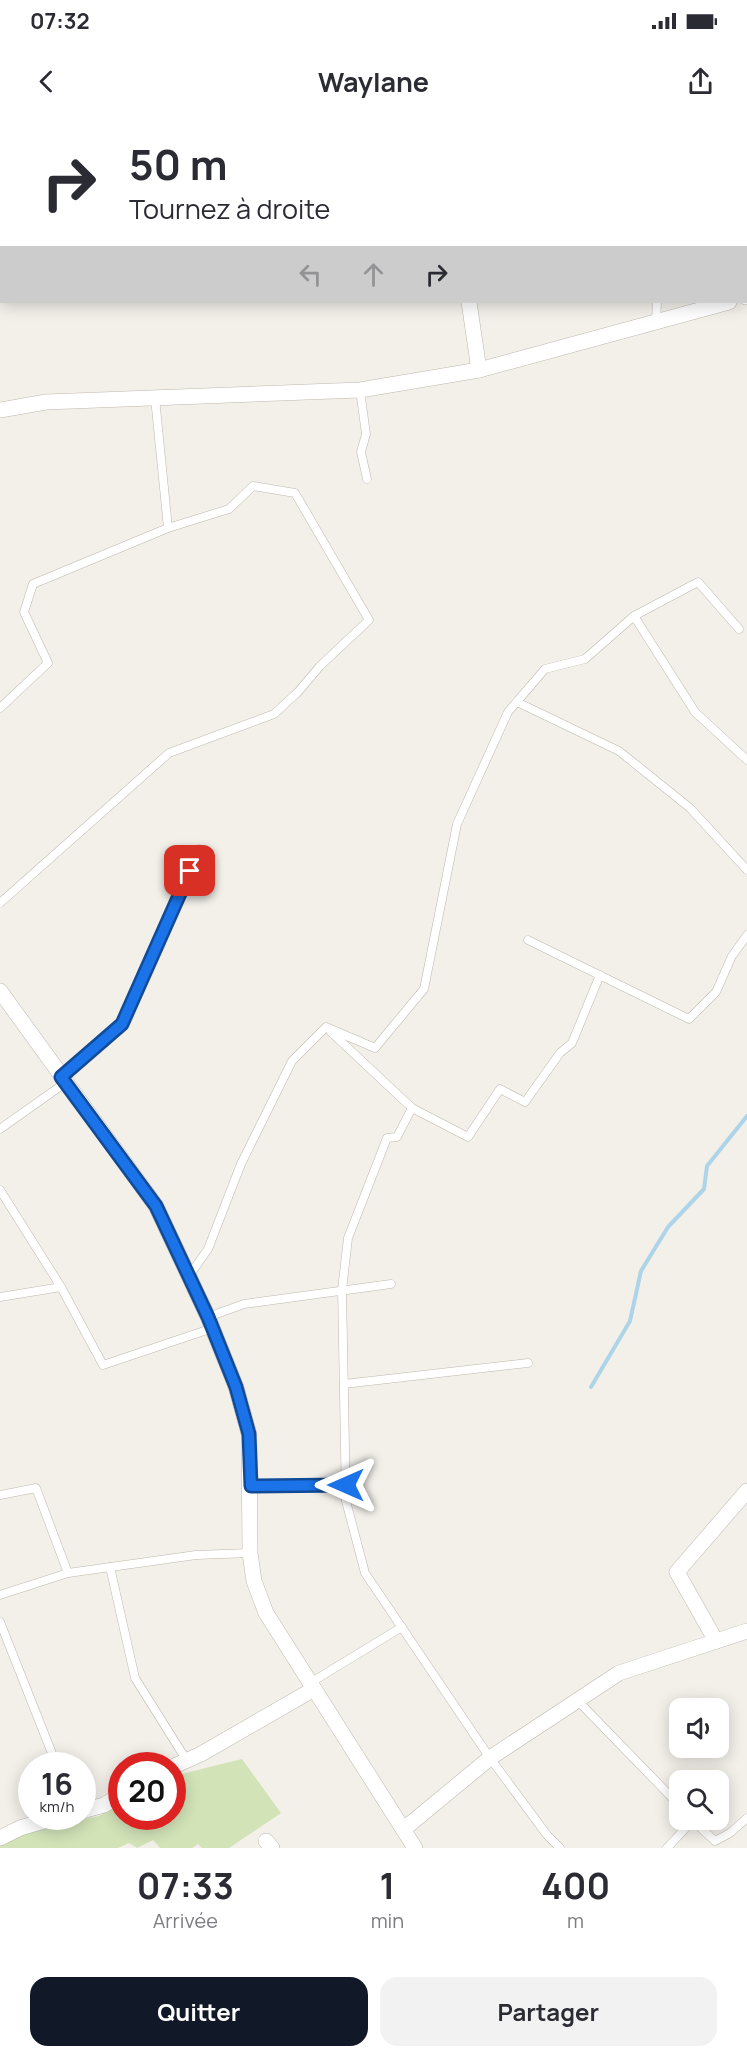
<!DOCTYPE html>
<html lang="fr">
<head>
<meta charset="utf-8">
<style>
  :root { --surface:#fff; --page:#f2f2f3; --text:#2b2b33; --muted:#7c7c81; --accent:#111827 }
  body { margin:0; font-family:Manrope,sans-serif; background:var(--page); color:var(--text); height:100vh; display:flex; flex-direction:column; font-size:22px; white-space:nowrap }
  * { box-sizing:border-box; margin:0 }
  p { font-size:20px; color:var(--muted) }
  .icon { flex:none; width:33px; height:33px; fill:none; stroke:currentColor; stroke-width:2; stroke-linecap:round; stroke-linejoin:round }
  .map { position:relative; height:1728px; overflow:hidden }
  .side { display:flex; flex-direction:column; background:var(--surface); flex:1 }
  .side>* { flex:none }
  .guide { position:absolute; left:0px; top:0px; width:747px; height:183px; box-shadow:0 3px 15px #0003; background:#fff; color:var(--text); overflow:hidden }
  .fabs { position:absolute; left:669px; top:1578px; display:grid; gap:12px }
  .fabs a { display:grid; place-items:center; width:60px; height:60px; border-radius:12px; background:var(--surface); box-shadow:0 3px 15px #0003; font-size:30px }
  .speed { position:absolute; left:18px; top:1632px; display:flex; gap:12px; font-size:30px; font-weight:700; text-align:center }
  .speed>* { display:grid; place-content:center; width:78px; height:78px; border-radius:50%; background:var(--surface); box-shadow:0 3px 15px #0003; line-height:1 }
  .speed small { font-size:15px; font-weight:400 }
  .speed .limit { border:9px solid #d22; background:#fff; color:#111 }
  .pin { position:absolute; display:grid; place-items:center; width:51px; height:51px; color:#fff; margin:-26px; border-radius:12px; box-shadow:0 3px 9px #0006 }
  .me { position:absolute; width:66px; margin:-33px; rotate:270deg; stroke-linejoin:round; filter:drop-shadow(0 0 4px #0008) }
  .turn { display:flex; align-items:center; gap:21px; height:126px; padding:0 30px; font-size:27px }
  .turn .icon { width:78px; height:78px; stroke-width:2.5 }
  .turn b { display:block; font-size:42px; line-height:51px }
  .lanes { display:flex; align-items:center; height:57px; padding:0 30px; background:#0003; justify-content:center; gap:30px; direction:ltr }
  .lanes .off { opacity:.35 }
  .eta { display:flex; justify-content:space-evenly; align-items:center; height:102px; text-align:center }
  .eta b { font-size:36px; font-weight:700; line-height:42px }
  .primary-button { display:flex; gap:12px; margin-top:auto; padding:12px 30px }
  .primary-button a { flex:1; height:69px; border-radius:18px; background:var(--accent); color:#fff; font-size:24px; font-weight:700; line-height:69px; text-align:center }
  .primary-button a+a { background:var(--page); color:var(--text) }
  .status { display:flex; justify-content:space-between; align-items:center; height:42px; padding:0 30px; background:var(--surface); direction:ltr }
  .status svg { height:16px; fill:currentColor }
  header { display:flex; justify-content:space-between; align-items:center; height:78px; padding:0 30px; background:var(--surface); font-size:27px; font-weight:700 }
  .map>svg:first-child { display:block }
  .green { fill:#d2e3b8 }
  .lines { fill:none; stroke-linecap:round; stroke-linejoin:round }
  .stream { stroke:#add4e9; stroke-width:4 }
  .service-casing { stroke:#beb7ae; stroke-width:9 }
  .minor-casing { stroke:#beb7ae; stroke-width:16 }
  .service { stroke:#fff; stroke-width:8 }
  .minor { stroke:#fff; stroke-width:15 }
  .route-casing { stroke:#114b97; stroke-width:15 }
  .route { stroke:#1a73e8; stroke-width:10 }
</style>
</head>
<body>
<div class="status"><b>07:32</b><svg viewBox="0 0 49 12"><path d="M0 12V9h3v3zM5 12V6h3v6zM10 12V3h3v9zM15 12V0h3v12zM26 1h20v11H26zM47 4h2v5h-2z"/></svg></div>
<header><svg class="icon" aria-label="back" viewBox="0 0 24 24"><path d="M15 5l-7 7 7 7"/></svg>Waylane<svg class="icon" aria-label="share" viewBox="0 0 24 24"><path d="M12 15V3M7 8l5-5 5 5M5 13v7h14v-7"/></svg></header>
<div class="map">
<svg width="747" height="1728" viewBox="0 0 747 1728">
  <rect width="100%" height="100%" fill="#f3f0ea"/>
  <polygon class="green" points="242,1639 281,1693 229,1728 202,1728 198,1724 192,1728 160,1728 153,1720 137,1728 129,1723 118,1728 0,1728 0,1723 19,1713 99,1696 121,1683 122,1696 172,1696 173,1656"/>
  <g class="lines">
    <polyline class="stream" points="591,1267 630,1201 641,1151 668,1107 704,1069 707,1046 747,996"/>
    <g class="service-casing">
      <g id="service">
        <polyline points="472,2 472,0"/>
        <polyline points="656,201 657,182"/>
        <polyline points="360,270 366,314 361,332 367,359"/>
        <polyline points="634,496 698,462 739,509"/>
        <polyline points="517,582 619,631 690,688 747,750"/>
        <polyline points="0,588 48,543 24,492 33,464 168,408 155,278"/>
        <polyline points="0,783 169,633 274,594 298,572 320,546 369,500 295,373 253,366 229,389 168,408"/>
        <polyline points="528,820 689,899 716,872 732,836 747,815"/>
        <polyline points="331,912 412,988 468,1017 500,969 525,982 560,933 572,923 600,855"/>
        <polyline points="62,957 122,904 199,729"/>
        <polyline points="412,988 397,1017 387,1018 348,1118 342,1170 346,1381 365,1453 490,1638 547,1715 560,1728"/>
        <polyline points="0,1009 65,963"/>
        <polyline points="0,1070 61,1167"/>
        <polyline points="189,1156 208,1129 241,1044 292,941 326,907 375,928 424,869 457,704 508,592 545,549 585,539 634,496 695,592 747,640"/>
        <polyline points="0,1177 61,1167 103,1245 213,1208"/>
        <polyline points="208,1197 244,1184 391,1164"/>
        <polyline points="344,1264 528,1243"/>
        <polyline points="251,1366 346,1365"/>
        <polyline points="0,1375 36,1368 68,1453"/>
        <polyline points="110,1447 135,1558 187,1641"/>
        <polyline points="0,1475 68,1453 196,1435 250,1433"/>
        <polyline points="0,1502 57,1646"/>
        <polyline points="310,1563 402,1507"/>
        <polyline points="577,1580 680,1686"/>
        <polyline points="692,1700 715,1721 730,1713 747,1698"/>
        <polyline points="667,1728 693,1700"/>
      </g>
    </g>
    <g class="minor-casing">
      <g id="minor">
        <polyline points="368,2 368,0"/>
        <polyline points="746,177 747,177"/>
        <polyline points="469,182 479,250"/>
        <polyline points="0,290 46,282 360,270 479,250 729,182"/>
        <polyline points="0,871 156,1086 208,1197 236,1267 249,1314 250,1433 254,1461 266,1493 415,1728"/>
        <polyline points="716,1521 677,1452 747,1371"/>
        <polyline points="172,1647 201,1634 314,1569"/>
        <polyline points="82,1691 104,1685 122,1674"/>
        <polyline points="404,1709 490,1638 619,1553 747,1511"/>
        <polyline points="0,1718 20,1708 61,1696"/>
        <polyline points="266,1721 272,1728"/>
      </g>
    </g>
    <use href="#service" class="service"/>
    <use href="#minor" class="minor"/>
  </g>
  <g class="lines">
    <g class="route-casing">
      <polyline id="route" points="190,751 122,904 61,957 156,1086 208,1197 236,1267 249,1314 251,1366 346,1365"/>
    </g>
    <use href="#route" class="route"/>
  </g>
</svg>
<div class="fabs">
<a><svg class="icon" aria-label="sound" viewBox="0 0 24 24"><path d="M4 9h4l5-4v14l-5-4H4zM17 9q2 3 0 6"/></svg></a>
<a><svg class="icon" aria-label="search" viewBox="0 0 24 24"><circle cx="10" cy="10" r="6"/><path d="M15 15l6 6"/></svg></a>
</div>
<div class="speed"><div>16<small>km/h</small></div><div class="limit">20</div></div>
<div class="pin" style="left:190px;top:751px;background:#d93025"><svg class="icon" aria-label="arrive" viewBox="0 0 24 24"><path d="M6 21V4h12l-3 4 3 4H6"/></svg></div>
<svg class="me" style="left:346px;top:1365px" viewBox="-20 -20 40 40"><path d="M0-17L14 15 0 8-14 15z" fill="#1a73e8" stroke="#fff" stroke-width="4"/></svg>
<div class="guide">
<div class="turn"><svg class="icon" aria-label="right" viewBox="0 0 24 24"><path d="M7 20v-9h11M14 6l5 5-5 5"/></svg><div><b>50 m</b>Tournez à droite</div></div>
<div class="lanes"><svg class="icon off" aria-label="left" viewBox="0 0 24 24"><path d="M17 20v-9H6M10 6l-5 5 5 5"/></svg><svg class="icon off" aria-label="ahead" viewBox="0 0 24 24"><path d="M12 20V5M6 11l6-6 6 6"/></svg><svg class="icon" aria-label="right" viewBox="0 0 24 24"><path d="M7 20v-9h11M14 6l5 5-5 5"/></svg></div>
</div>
</div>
<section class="side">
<div class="eta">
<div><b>07:33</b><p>Arrivée</p></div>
<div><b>1</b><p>min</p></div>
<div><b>400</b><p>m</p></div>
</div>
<div class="primary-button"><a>Quitter</a><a>Partager</a></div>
</section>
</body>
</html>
